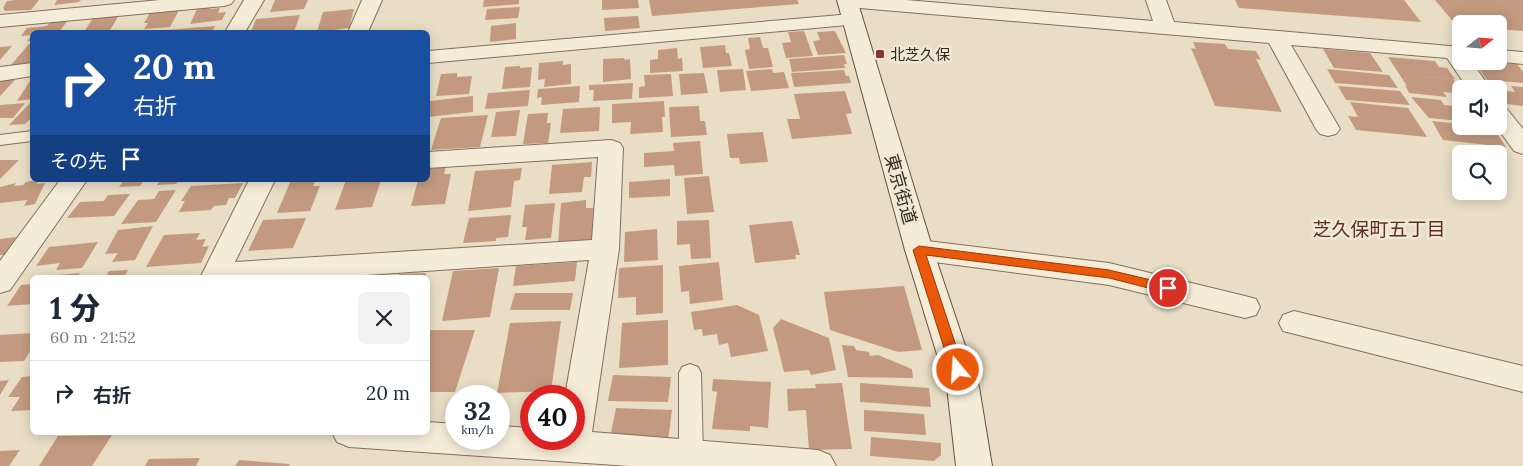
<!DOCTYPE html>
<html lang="ja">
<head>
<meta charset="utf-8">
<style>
  :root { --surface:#fff; --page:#f2f2f3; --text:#1f2937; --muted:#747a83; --line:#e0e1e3 }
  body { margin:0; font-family:Lora,"Noto Sans JP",serif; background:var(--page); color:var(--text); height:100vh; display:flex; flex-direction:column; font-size:19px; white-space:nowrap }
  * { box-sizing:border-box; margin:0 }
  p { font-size:16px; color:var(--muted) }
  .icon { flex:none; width:28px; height:28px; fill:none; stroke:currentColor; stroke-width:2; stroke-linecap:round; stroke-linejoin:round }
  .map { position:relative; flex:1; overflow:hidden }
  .panel { position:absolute; left:30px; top:275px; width:400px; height:160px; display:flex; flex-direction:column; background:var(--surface); border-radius:8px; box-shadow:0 2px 12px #0003 }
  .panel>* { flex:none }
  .top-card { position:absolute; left:30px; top:30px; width:400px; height:152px; border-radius:8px; box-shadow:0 2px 12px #0003; background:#1a4fa0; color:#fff; overflow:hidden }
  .needle { width:32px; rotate:73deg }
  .buttons { position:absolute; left:1452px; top:15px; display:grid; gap:10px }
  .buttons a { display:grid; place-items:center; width:55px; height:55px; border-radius:8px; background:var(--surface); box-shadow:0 2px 12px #0003; font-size:25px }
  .speed { position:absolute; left:445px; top:385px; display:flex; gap:10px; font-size:25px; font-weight:700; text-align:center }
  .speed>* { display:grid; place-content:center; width:65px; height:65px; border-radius:50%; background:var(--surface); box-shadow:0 2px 12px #0003; line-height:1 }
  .speed small { font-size:12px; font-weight:400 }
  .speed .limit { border:8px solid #d22; background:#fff; color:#111 }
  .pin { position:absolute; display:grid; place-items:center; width:42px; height:42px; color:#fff; margin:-21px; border:2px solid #fff; border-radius:50%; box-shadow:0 1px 5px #0007 }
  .me { position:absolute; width:55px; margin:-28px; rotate:342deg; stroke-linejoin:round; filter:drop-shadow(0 0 4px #0008) }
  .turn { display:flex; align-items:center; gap:18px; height:105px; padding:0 20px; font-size:22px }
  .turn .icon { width:65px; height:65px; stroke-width:2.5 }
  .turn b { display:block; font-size:35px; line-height:42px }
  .then { display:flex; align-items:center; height:48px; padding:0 20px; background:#0003; gap:10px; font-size:19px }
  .round { display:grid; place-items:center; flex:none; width:52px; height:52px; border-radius:8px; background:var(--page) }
  .headline { display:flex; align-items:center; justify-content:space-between; height:85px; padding:0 20px }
  h1 { font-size:30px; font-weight:800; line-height:38px }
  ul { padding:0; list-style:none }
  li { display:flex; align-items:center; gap:15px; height:65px; padding:0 20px; border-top:1px solid var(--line) }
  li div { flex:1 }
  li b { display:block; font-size:19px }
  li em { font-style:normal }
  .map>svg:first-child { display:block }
  .building { fill:#c39a7f }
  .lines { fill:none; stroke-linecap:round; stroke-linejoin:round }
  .lane-casing { stroke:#82705d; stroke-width:2 }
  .street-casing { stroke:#82705d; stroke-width:2 }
  .secondary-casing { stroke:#645240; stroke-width:2 }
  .lane { fill:#f5ecd8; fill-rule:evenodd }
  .street { fill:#f5ecd8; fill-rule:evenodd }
  .secondary { fill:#f5ecd8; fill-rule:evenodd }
  .route { fill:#ea580c; stroke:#983908 }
  .poi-dot { fill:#8a3436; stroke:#f1e8d4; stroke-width:2 }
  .labels { text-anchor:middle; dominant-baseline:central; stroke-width:5; stroke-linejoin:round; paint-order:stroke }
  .far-poi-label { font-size:15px; fill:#342920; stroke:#f1e8d4; text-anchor:start }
  .street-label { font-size:18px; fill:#342920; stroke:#f1e8d4 }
  .neighbourhood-label { font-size:19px; fill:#5c2e24; stroke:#f1e8d4 }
</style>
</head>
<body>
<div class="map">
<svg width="1523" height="466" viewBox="0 0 1523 466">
  <rect width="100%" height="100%" fill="#e9dec5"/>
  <g class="building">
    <polygon points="16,0 39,0 31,10 5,11 3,8 7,1"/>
    <polygon points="57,0 81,0 79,2 54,5"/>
    <polygon points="275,0 308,0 304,9 270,12"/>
    <polygon points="484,0 519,0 519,4 483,7"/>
    <polygon points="602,0 638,0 639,8 602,10"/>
    <polygon points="649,0 797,0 799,4 652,16"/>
    <polygon points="1235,0 1404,0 1421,22 1239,8"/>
    <polygon points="1435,0 1523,0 1523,31 1499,29 1499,24 1456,25"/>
    <polygon points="211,7 210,9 220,8 218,13 226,12 222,20 190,24 197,9"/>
    <polygon points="520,7 518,18 485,20 487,9"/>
    <polygon points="354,9 349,28 317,32 323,12"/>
    <polygon points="179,10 170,27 144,29 148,23 144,23 150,13"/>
    <polygon points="119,15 109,32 84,32 93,18"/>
    <polygon points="300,15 294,32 251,32 256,19"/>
    <polygon points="638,16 640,28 605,31 604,18"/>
    <polygon points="68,20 59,32 32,32 32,41 27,41 32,35 21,36 27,28 47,26 50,22"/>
    <polygon points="516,23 516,39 490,42 491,26"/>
    <polygon points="215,26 212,32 164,32 166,30"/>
    <polygon points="804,31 813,56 786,58 782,43 791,42 788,32"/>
    <polygon points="835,31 846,53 818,55 813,41 820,40 817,32"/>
    <polygon points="760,37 763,48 768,48 773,67 749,69 745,50 750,49 748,38"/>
    <polygon points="1193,42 1225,44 1228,49 1256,51 1261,60 1256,59 1282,112 1215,106 1191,48 1196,49"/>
    <polygon points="32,43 32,64 11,65 29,44"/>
    <polygon points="725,45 726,53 729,53 732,66 703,68 700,47"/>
    <polygon points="12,46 0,60 0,47"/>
    <polygon points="677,48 678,59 682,58 683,71 650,73 650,60 658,59 658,50"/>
    <polygon points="1323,49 1370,53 1383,72 1334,68"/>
    <polygon points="844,55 847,64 844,64 845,68 792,72 789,59"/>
    <polygon points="1388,57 1435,61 1439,67 1447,68 1455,79 1414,76 1453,79 1460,89 1453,89 1456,93 1443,92 1447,97 1409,93 1405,85 1407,86"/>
    <polygon points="624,58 625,60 630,59 631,79 603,82 603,59"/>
    <polygon points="563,61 563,65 571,64 571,84 544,87 545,79 538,80 539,63"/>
    <polygon points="1473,61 1517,64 1523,72 1523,83 1487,80"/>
    <polygon points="520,66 520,68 532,67 530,87 502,89 505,67"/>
    <polygon points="743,69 746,90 720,92 717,70"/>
    <polygon points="772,69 773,73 784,72 789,88 751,91 746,71"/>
    <polygon points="1327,69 1389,75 1398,88 1335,83"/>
    <polygon points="844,70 846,76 849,76 851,83 794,87 791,73"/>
    <polygon points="457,73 457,77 472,76 469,94 436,96 441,74"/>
    <polygon points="704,73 708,93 681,95 679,74"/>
    <polygon points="671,74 673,96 639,98 639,87 645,86 644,75"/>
    <polygon points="32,78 32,99 17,101"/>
    <polygon points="0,80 15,80 0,96"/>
    <polygon points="633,83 632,99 593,101 594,90 589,90 589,85"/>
    <polygon points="580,86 579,102 541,105 542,97 537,98 538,89"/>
    <polygon points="1338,86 1400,91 1410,105 1346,100"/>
    <polygon points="1511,86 1523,87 1523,106 1506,104 1499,95 1499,90 1515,92"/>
    <polygon points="530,90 528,106 485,109 488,93"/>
    <polygon points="845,91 852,113 846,114 852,134 792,139 787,119 800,119 794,94"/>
    <polygon points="473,96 473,112 428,117 430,101"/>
    <polygon points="1411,97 1441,100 1444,105 1461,107 1461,121 1429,118"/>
    <polygon points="32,101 32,117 25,124 9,125"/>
    <polygon points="664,101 665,117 662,117 663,132 630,134 631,122 612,123 612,104"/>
    <polygon points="1350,102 1408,108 1427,137 1356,130 1348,116 1358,117"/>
    <polygon points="25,103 13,118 0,118 0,105"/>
    <polygon points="699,106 700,121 705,121 707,135 671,137 669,107"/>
    <polygon points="600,107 599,131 560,133 563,109"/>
    <polygon points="520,110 516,136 491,137 496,112"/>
    <polygon points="548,113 547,123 551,123 548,143 523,144 528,114"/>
    <polygon points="488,115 480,147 431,150 441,118"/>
    <polygon points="1432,121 1461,124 1461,126 1487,127 1493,135 1498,135 1506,147 1443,140"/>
    <polygon points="763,132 768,162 740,164 739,158 730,158 727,134"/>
    <polygon points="700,141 703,174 675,176 674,165 644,167 644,153 674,151 673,143"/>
    <polygon points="0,160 19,160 0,179"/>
    <polygon points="592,162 591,177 584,177 582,192 549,194 552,165"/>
    <polygon points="446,167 444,174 451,174 445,204 411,206 418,180 428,180 428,169"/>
    <polygon points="522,168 520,180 514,181 511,207 468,211 475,171"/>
    <polygon points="709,176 714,212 687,214 684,178"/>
    <polygon points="670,179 670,196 629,198 629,182"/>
    <polygon points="35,180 39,180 37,184 45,183 35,204 24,206 27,200 0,203 0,187 16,183 14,186 23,185 26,182"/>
    <polygon points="124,180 144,180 140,186 119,187"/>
    <polygon points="160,180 179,180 176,184 157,185"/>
    <polygon points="291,180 316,180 313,186 320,186 310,211 277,213"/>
    <polygon points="346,180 381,180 372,207 335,210"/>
    <polygon points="243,183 235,198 229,198 226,205 214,206 211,210 179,212 185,201 181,201 191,186"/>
    <polygon points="176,190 156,222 121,224 138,200 154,199 159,191"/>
    <polygon points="130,194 114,216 67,218 80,202 104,201 108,195"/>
    <polygon points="586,200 586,208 593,208 592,241 558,244 561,203"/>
    <polygon points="555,203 551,238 525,240 527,227 522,227 525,205"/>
    <polygon points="511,215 508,237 496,238 496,241 463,243 469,218"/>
    <polygon points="306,218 293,248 248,251 263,220"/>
    <polygon points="709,220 711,258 691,259 690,244 677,245 677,221"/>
    <polygon points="792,221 800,255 795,255 796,259 755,263 749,225"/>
    <polygon points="153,226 135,260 112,262 118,253 105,254 118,230"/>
    <polygon points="657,229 658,260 624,262 625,232"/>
    <polygon points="200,233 196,240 206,239 202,247 209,246 201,263 146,267 164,235"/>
    <polygon points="16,237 4,255 0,255 0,239"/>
    <polygon points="98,242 82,268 56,270 60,263 36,266 49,247"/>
    <polygon points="577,262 575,281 513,286 516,266"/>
    <polygon points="719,262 723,300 690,304 689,291 681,292 679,266"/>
    <polygon points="663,265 663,313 636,315 636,297 618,298 619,268"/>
    <polygon points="499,268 490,317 442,321 453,271"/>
    <polygon points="128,270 124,278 105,278 109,271"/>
    <polygon points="80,273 77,278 48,278 48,276"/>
    <polygon points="426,273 425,278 398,278 399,274"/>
    <polygon points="32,284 32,304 7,306 21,285"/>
    <polygon points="904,286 922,350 898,352 830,330 824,292"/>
    <polygon points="515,293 573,293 570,310 510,310"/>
    <polygon points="737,305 759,315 768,351 731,357 728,343 719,345 717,334 703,336 702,329 694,330 691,312"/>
    <polygon points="781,319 829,338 836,370 811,375 809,370 784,372 773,328"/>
    <polygon points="668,320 668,365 619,368 622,323"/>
    <polygon points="561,321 551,391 497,393 510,323"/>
    <polygon points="428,330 475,330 455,392 428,392"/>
    <polygon points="32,333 32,348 24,361 0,362 0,335"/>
    <polygon points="842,345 854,346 856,350 869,352 870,356 878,355 912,369 913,378 848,377"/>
    <polygon points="613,375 671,377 668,402 608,401"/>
    <polygon points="32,376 32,410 11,411 20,397 8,397 22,377"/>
    <polygon points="713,379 771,382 768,428 750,426 750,431 712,429 717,392 712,391"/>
    <polygon points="9,380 0,395 0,381"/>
    <polygon points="842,383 852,449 809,450 806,410 788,411 787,389 816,388 815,384"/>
    <polygon points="860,383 929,388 931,407 860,402"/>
    <polygon points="616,408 672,410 668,440 610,437"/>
    <polygon points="864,410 924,414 926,435 864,431"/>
    <polygon points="112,435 92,466 39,466 58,436"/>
    <polygon points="871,437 941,443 941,455 934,461 870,456"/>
    <polygon points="20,450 9,466 0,466 0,451"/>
    <polygon points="200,458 196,466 145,466 149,459"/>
    <polygon points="239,460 290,464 289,466 235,466"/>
  </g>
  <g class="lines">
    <g class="lane-casing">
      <g id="lane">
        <polygon points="32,131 32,141 0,145 0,135"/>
        <polygon points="690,364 698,367 701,373 703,455 699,462 691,466 683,462 679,455 679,373 682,367"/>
      </g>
    </g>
    <g class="street-casing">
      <g id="street">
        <polygon points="160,0 234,0 231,4 224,6 0,27 0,15"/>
        <polygon points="244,0 264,0 245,32 225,32"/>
        <polygon points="362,0 382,0 368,32 348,32"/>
        <polygon points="839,0 906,0 1153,21 1146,0 1166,0 1174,22 1461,47 1461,61 1471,61 1491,89 1468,89 1447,58 1291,45 1340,129 1336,134 1328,136 1320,134 1316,129 1269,43 848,7 841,5"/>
        <polygon points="852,14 859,16 862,20 859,24 428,63 428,51"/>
        <polygon points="1499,50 1523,52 1523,64 1494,61 1499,61"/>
        <polygon points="32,63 32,76 0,81 0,67"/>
        <polygon points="1499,107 1507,109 1523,129 1523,154 1514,151 1496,126 1499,126"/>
        <polygon points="611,140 620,143 623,148 619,249 592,432 818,450 830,455 836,466 630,466 349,447 337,442 332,432 428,432 428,422 456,424 456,439 499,439 499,426 531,428 531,439 574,439 574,396 565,396 589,260 322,278 200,278 249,180 275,180 235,262 592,240 598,157 428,168 428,152"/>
        <polygon points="60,180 87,180 10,290 0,293 0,261"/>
        <polygon points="919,240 1109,263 1245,296 1256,299 1260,307 1256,315 1245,318 1109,285 919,260 909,257 905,250 909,243"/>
        <polygon points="1294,311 1523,366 1523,392 1283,331 1279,323 1283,315"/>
      </g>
    </g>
    <g class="secondary-casing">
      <polygon id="secondary" points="837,0 857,0 933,250 979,387 992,466 956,466 947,387 905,250"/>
    </g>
    <use href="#lane" class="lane"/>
    <use href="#street" class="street"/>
    <use href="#secondary" class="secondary"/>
  </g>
  <polygon class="route" points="919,246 1109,270 1168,284 1174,288 1168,293 1109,278 926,255 964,370 962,374 958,375 953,374 951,370 913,250"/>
  <rect class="poi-dot" x="875" y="49" width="10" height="10" rx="2.5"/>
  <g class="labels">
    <g class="far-poi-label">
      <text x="890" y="54">北芝久保</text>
    </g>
    <g class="street-label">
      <text transform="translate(901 189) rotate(74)">東京街道</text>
    </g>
    <g class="neighbourhood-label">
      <text x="1379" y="229">芝久保町五丁目</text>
    </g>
  </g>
</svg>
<div class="buttons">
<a><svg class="needle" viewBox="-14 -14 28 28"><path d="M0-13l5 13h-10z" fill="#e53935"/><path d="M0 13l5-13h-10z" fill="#747a83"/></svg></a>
<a><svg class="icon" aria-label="sound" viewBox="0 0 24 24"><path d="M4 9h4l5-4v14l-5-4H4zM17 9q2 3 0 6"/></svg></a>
<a><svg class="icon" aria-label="search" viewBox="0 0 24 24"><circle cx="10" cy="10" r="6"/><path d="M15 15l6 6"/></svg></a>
</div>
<div class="speed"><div>32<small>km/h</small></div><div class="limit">40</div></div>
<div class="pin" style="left:1168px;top:288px;background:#d93025"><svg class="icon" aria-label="arrive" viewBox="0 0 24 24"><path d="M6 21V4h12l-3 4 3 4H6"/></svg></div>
<svg class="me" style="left:958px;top:370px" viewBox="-20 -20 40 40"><circle r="17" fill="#ea580c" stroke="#fff" stroke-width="3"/><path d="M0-11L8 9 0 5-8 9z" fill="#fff"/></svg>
<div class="top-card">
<div class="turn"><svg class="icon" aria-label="right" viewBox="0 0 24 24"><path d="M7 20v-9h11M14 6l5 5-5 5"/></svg><div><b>20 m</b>右折</div></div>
<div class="then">その先<svg class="icon" aria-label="arrive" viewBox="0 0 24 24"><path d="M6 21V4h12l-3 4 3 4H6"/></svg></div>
</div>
<section class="panel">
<div class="headline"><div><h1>1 分</h1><p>60 m · 21:52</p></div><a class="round"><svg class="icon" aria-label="close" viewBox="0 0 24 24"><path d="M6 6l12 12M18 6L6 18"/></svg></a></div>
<ul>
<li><svg class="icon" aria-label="right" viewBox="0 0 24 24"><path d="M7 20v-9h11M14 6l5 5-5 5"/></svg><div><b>右折</b></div><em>20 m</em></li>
</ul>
</section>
</div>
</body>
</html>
